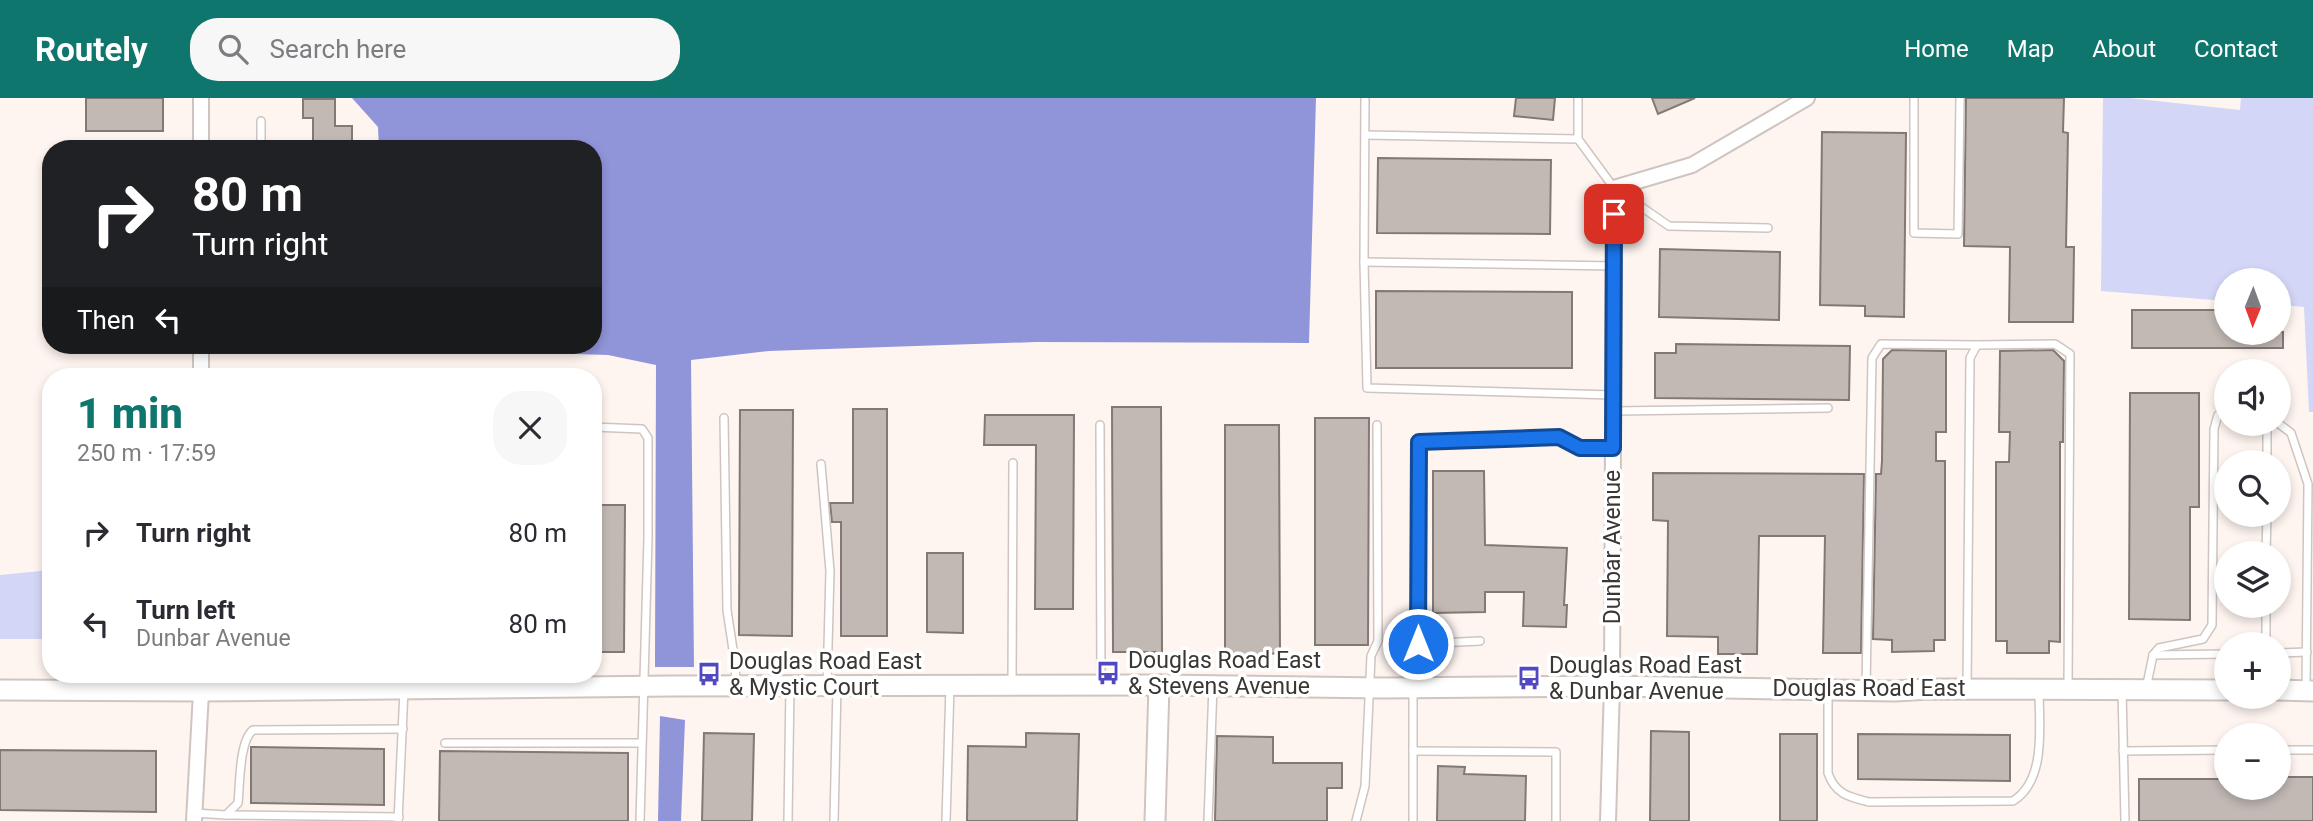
<!DOCTYPE html>
<html lang="en">
<head>
<meta charset="utf-8">
<style>
  :root { --surface:#fff; --page:#f7f7f7; --text:#2b2b33; --muted:#7c7c81; --accent:#0f766e }
  body { margin:0; font-family:Roboto,sans-serif; background:var(--page); color:var(--text); height:100vh; display:flex; flex-direction:column; font-size:26px; white-space:nowrap }
  * { box-sizing:border-box; margin:0 }
  p { font-size:23px; color:var(--muted) }
  .icon { flex:none; width:38px; height:38px; fill:none; stroke:currentColor; stroke-width:2; stroke-linecap:round; stroke-linejoin:round }
  .map { position:relative; flex:1; overflow:hidden }
  .panel { position:absolute; left:42px; top:270px; width:560px; height:315px; display:flex; flex-direction:column; background:var(--surface); border-radius:28px; box-shadow:0 4px 10px #0003 }
  .panel>* { flex:none }
  .banner { position:absolute; left:42px; top:42px; width:560px; height:214px; border-radius:28px; box-shadow:0 4px 10px #0003; background:#202124; color:#fff; overflow:hidden }
  .needle { width:46px; rotate:181deg }
  .tools { position:absolute; left:2214px; top:170px; display:grid; gap:14px }
  .tools a { display:grid; place-items:center; width:77px; height:77px; border-radius:50%; background:var(--surface); box-shadow:0 4px 10px #0003; font-size:35px }
  .pin { position:absolute; display:grid; place-items:center; width:60px; height:60px; color:#fff; margin:-30px; border-radius:14px; box-shadow:0 4px 10px #0006 }
  .me { position:absolute; width:77px; margin:-38px; rotate:0deg; stroke-linejoin:round; filter:drop-shadow(0 0 5px #0008) }
  .turn { display:flex; align-items:center; gap:24px; height:147px; padding:0 35px; font-size:32px }
  .turn .icon { width:91px; height:91px; stroke-width:2.5 }
  .turn b { display:block; font-size:49px; line-height:60px }
  .then { display:flex; align-items:center; height:66px; padding:0 35px; background:#0003; gap:14px; font-size:26px }
  .round { display:grid; place-items:center; flex:none; width:74px; height:74px; border-radius:28px; background:var(--page) }
  .summary { display:flex; align-items:center; justify-content:space-between; height:119px; padding:0 35px }
  h1 { font-size:42px; font-weight:800; line-height:52px; color:var(--accent) }
  ul { padding:0; list-style:none }
  li { display:flex; align-items:center; gap:21px; height:91px; padding:0 35px }
  li div { flex:1 }
  li b { display:block; font-size:26px }
  li em { font-style:normal }
  header { display:flex; align-items:center; gap:42px; box-sizing:border-box; height:98px; padding:0 35px; background:var(--accent); color:#fff }
  header strong { font-size:33px }
  nav { display:flex; gap:38px; margin-inline-start:auto; font-size:24px }
  .search { width:490px; height:63px; background:var(--page); display:flex; align-items:center; gap:18px; box-sizing:border-box; padding:0 24px; border-radius:28px; color:var(--muted); font-size:26px }
  .map>svg:first-child { display:block }
  .green { fill:#d3d6f6 }
  .water { fill:#9094d9 }
  .building { fill:#c2b9b4; stroke:#827975; stroke-width:2 }
  .lines { fill:none; stroke-linecap:round; stroke-linejoin:round }
  .lane-casing { stroke:#cfc5c0; stroke-width:10 }
  .street-casing { stroke:#cfc5c0; stroke-width:18 }
  .secondary-casing { stroke:#cfc5c0; stroke-width:23 }
  .lane { stroke:#fff; stroke-width:7 }
  .street { stroke:#fff; stroke-width:14 }
  .secondary { stroke:#fff; stroke-width:19 }
  .route-casing { stroke:#114b97; stroke-width:18 }
  .route { stroke:#1a73e8; stroke-width:12 }
  .labels { text-anchor:middle; dominant-baseline:central; stroke-width:7; stroke-linejoin:round; paint-order:stroke }
  .street-label { font-size:23px; fill:#3a3634; stroke:#fff }
  .poi-label { font-size:23px; fill:#3a3634; stroke:#fff; text-anchor:start }
</style>
</head>
<body>
<header>
<strong>Routely</strong>
<div class="search"><svg class="icon" aria-label="search" viewBox="0 0 24 24"><circle cx="10" cy="10" r="6"/><path d="M15 15l6 6"/></svg>Search here</div>
<nav><a>Home</a><a>Map</a><a>About</a><a>Contact</a></nav>
</header>
<div class="map">
<svg width="2313" height="723" viewBox="0 0 2313 723">
  <rect width="100%" height="100%" fill="#fef5f0"/>
  <g class="green">
    <polygon points="2103,0 2129,0 2240,12 2241,0 2313,0 2313,314 2309,314 2304,209 2279,207 2278,182 2226,182 2226,203 2101,193"/>
    <polygon points="51,472 51,541 0,541 0,477"/>
  </g>
  <g class="water">
    <polygon points="352,0 1316,0 1309,245 1036,244 769,253 691,262 694,569 655,569 656,267 608,257 413,251 402,247 593,247 593,51 379,51 378,29"/>
    <polygon points="660,618 685,622 681,723 658,723"/>
  </g>
  <g class="building">
    <rect x="86" y="0" width="77" height="33"/>
    <polygon points="1516,0 1555,0 1553,22 1514,18"/>
    <polygon points="1652,0 1695,0 1658,16"/>
    <polygon points="1966,0 2064,0 2063,34 2068,35 2066,149 2074,149 2073,224 2009,224 2010,149 1964,148"/>
    <polygon points="303,1 335,1 335,28 352,28 352,51 313,51 313,20 303,20"/>
    <polygon points="1822,34 1906,35 1904,219 1865,218 1865,208 1820,207"/>
    <polygon points="1378,60 1551,62 1550,136 1377,135"/>
    <polygon points="1660,151 1780,154 1779,222 1659,219"/>
    <polygon points="1376,193 1572,194 1572,270 1376,270"/>
    <polygon points="2132,212 2226,212 2226,234 2283,234 2283,250 2132,250"/>
    <polygon points="1676,246 1850,248 1849,302 1655,300 1655,255 1676,255"/>
    <polygon points="1892,252 1946,253 1946,334 1936,334 1936,363 1945,363 1945,542 1934,542 1934,553 1892,554 1892,542 1873,541 1876,376 1881,376 1882,363 1883,261"/>
    <polygon points="2053,252 2064,263 2063,344 2060,344 2060,544 2049,543 2049,555 2007,555 2007,543 1996,543 1996,364 2009,364 2010,334 1999,334 2000,253"/>
    <polygon points="2130,295 2199,295 2199,409 2190,409 2190,522 2129,521"/>
    <polygon points="1112,309 1161,309 1162,554 1113,554"/>
    <polygon points="853,311 887,311 887,538 841,538 841,424 832,424 830,405 853,405"/>
    <polygon points="740,312 793,312 792,538 739,537"/>
    <polygon points="985,317 1074,317 1073,511 1035,511 1036,347 984,347"/>
    <polygon points="1315,320 1369,320 1368,547 1315,547"/>
    <polygon points="1225,327 1279,327 1280,555 1240,558 1240,555 1225,555"/>
    <polygon points="1433,373 1484,373 1485,447 1567,450 1564,507 1567,507 1566,529 1523,528 1524,494 1485,494 1485,514 1433,515"/>
    <polygon points="1653,375 1864,376 1861,555 1823,555 1825,438 1759,438 1757,556 1718,556 1718,539 1667,538 1668,423 1653,422"/>
    <polygon points="593,407 625,407 624,554 593,554"/>
    <polygon points="927,455 963,455 963,535 927,534"/>
    <polygon points="1651,633 1689,634 1689,723 1650,723"/>
    <polygon points="704,635 754,636 752,723 702,723"/>
    <polygon points="1026,635 1079,636 1077,723 967,723 968,648 1026,649"/>
    <rect x="1780" y="636" width="37" height="87"/>
    <polygon points="1858,636 2010,637 2010,683 1858,681"/>
    <polygon points="1217,638 1273,639 1273,665 1342,665 1342,690 1327,690 1327,723 1215,723"/>
    <polygon points="251,649 384,651 384,707 251,705"/>
    <polygon points="0,652 156,653 156,714 0,712"/>
    <polygon points="440,653 628,655 628,723 439,723"/>
    <polygon points="1438,668 1465,669 1464,676 1526,678 1525,723 1437,723"/>
    <polygon points="2278,679 2313,679 2313,723 2139,723 2139,681 2226,681 2226,690 2278,690"/>
  </g>
  <g class="lines">
    <g class="lane-casing">
      <g id="lane">
        <polyline points="1365,0 1364,164 1367,290 1613,297"/>
        <polyline points="1914,0 1914,135 1958,136 1960,0"/>
        <polyline points="1365,37 1578,41 1578,0"/>
        <polyline points="1578,41 1614,90 1669,128 1768,130"/>
        <polyline points="261,51 261,23"/>
        <polyline points="1364,164 1614,168"/>
        <polyline points="1614,313 1828,310"/>
        <polyline points="724,320 727,512 735,565 736,587"/>
        <polyline points="2278,325 2291,335 2308,386 2306,592"/>
        <polyline points="1100,327 1101,586"/>
        <polyline points="593,329 642,331 648,340 648,440 640,723"/>
        <polyline points="2267,364 2267,326"/>
        <polyline points="821,366 830,473 827,587"/>
        <polyline points="2266,455 2267,416"/>
        <polyline points="1418,546 1480,543"/>
        <polyline points="2266,546 2266,508"/>
        <polyline points="2278,555 2307,554"/>
        <polyline points="2153,557 2226,556"/>
        <polyline points="369,576 369,591"/>
        <polyline points="1012,586 1013,365"/>
        <polyline points="1866,590 1872,260 1881,246 1977,247"/>
        <polyline points="1967,590 1970,260 1977,247 2055,246 2070,256 2068,590"/>
        <polyline points="2146,591 2153,557 2159,550 2203,541 2212,527 2214,331 2218,317 2226,315"/>
        <polyline points="244,592 245,576"/>
        <path d="M1828,592v83c7,21 21,24 41,29l144,-1c34,-21 26,-77 26,-111"/>
        <polyline points="2122,592 2125,723"/>
        <polyline points="445,645 641,645"/>
        <polyline points="2278,652 2313,652"/>
        <polyline points="1413,653 1556,654 1556,723"/>
        <polyline points="2123,653 2226,652"/>
        <path d="M194,715l32,2 12,-12c2,-18 1,-62 15,-73l150,-1"/>
        <polyline points="227,717 399,719"/>
        <polyline points="398,723 404,592"/>
        <polyline points="788,723 790,588"/>
        <polyline points="834,723 837,588"/>
        <polyline points="946,723 950,588"/>
        <polyline points="1208,723 1213,588"/>
        <polyline points="1356,723 1365,688 1371,558 1378,543 1377,327"/>
        <polyline points="1413,723 1413,590 1419,542 1419,344 1559,339 1580,350 1613,350"/>
      </g>
    </g>
    <g class="street-casing">
      <g id="street">
        <polyline points="201,0 201,51"/>
        <polyline points="201,247 201,278"/>
        <polyline points="194,723 202,576"/>
        <polyline points="1608,723 1612,588 1614,90 1692,67 1807,0"/>
      </g>
    </g>
    <g class="secondary-casing">
      <g id="secondary">
        <polyline points="0,592 202,593 672,588 1159,587 1382,590 1612,588 1895,593 1929,591 2226,592"/>
        <polyline points="2278,592 2313,593"/>
        <polyline points="1155,723 1159,587"/>
      </g>
    </g>
    <use href="#lane" class="lane"/>
    <use href="#street" class="street"/>
    <use href="#secondary" class="secondary"/>
  </g>
  <g class="lines">
    <g class="route-casing">
      <polyline id="route" points="1418,546 1419,344 1559,339 1580,350 1613,350 1614,116"/>
    </g>
    <use href="#route" class="route"/>
  </g>
  <defs>
    <g id="bus-bare" transform="scale(1.89)"><path d="M-5-6H5V4H4V6H2V4H-2V6H-4V4H-5ZM-3.5-4V0h7V-4ZM-3.5 1.2v1.5H-2V1.2ZM2 1.2v1.5H3.5V1.2Z" fill="#5249c1" stroke="#fff" stroke-width="2.5" paint-order="stroke"/></g>
  </defs>
  <g fill-rule="evenodd">
    <use href="#bus-bare" x="1108" y="575"/>
    <use href="#bus-bare" x="709" y="576"/>
    <use href="#bus-bare" x="1529" y="580"/>
  </g>
  <g class="labels">
    <g class="street-label">
      <text transform="translate(1612 449) rotate(-90)">Dunbar Avenue</text>
      <text x="1869" y="590">Douglas Road East</text>
    </g>
    <g class="poi-label">
      <text x="1128" y="562">Douglas Road East<tspan x="1128" dy="26">&amp; Stevens Avenue</tspan></text>
      <text x="729" y="563">Douglas Road East<tspan x="729" dy="26">&amp; Mystic Court</tspan></text>
      <text x="1549" y="567">Douglas Road East<tspan x="1549" dy="26">&amp; Dunbar Avenue</tspan></text>
    </g>
  </g>
</svg>
<div class="tools">
<a><svg class="needle" viewBox="-14 -14 28 28"><path d="M0-13l5 13h-10z" fill="#e53935"/><path d="M0 13l5-13h-10z" fill="#7c7c81"/></svg></a>
<a><svg class="icon" aria-label="sound" viewBox="0 0 24 24"><path d="M4 9h4l5-4v14l-5-4H4zM17 9q2 3 0 6"/></svg></a>
<a><svg class="icon" aria-label="search" viewBox="0 0 24 24"><circle cx="10" cy="10" r="6"/><path d="M15 15l6 6"/></svg></a>
<a><svg class="icon" aria-label="layers" viewBox="0 0 24 24"><path d="M12 4l9 5-9 5-9-5zM3 14l9 5 9-5"/></svg></a>
<a>+</a>
<a>−</a>
</div>
<div class="pin" style="left:1614px;top:116px;background:#d93025"><svg class="icon" aria-label="arrive" viewBox="0 0 24 24"><path d="M6 21V4h12l-3 4 3 4H6"/></svg></div>
<svg class="me" style="left:1418px;top:546px" viewBox="-20 -20 40 40"><circle r="17" fill="#1a73e8" stroke="#fff" stroke-width="3"/><path d="M0-11L8 9 0 5-8 9z" fill="#fff"/></svg>
<div class="banner">
<div class="turn"><svg class="icon" aria-label="right" viewBox="0 0 24 24"><path d="M7 20v-9h11M14 6l5 5-5 5"/></svg><div><b>80 m</b>Turn right</div></div>
<div class="then">Then<svg class="icon" aria-label="left" viewBox="0 0 24 24"><path d="M17 20v-9H6M10 6l-5 5 5 5"/></svg></div>
</div>
<section class="panel">
<div class="summary"><div><h1>1 min</h1><p>250 m · 17:59</p></div><a class="round"><svg class="icon" aria-label="close" viewBox="0 0 24 24"><path d="M6 6l12 12M18 6L6 18"/></svg></a></div>
<ul>
<li><svg class="icon" aria-label="right" viewBox="0 0 24 24"><path d="M7 20v-9h11M14 6l5 5-5 5"/></svg><div><b>Turn right</b></div><em>80 m</em></li>
<li><svg class="icon" aria-label="left" viewBox="0 0 24 24"><path d="M17 20v-9H6M10 6l-5 5 5 5"/></svg><div><b>Turn left</b><p>Dunbar Avenue</p></div><em>80 m</em></li>
</ul>
</section>
</div>
</body>
</html>
